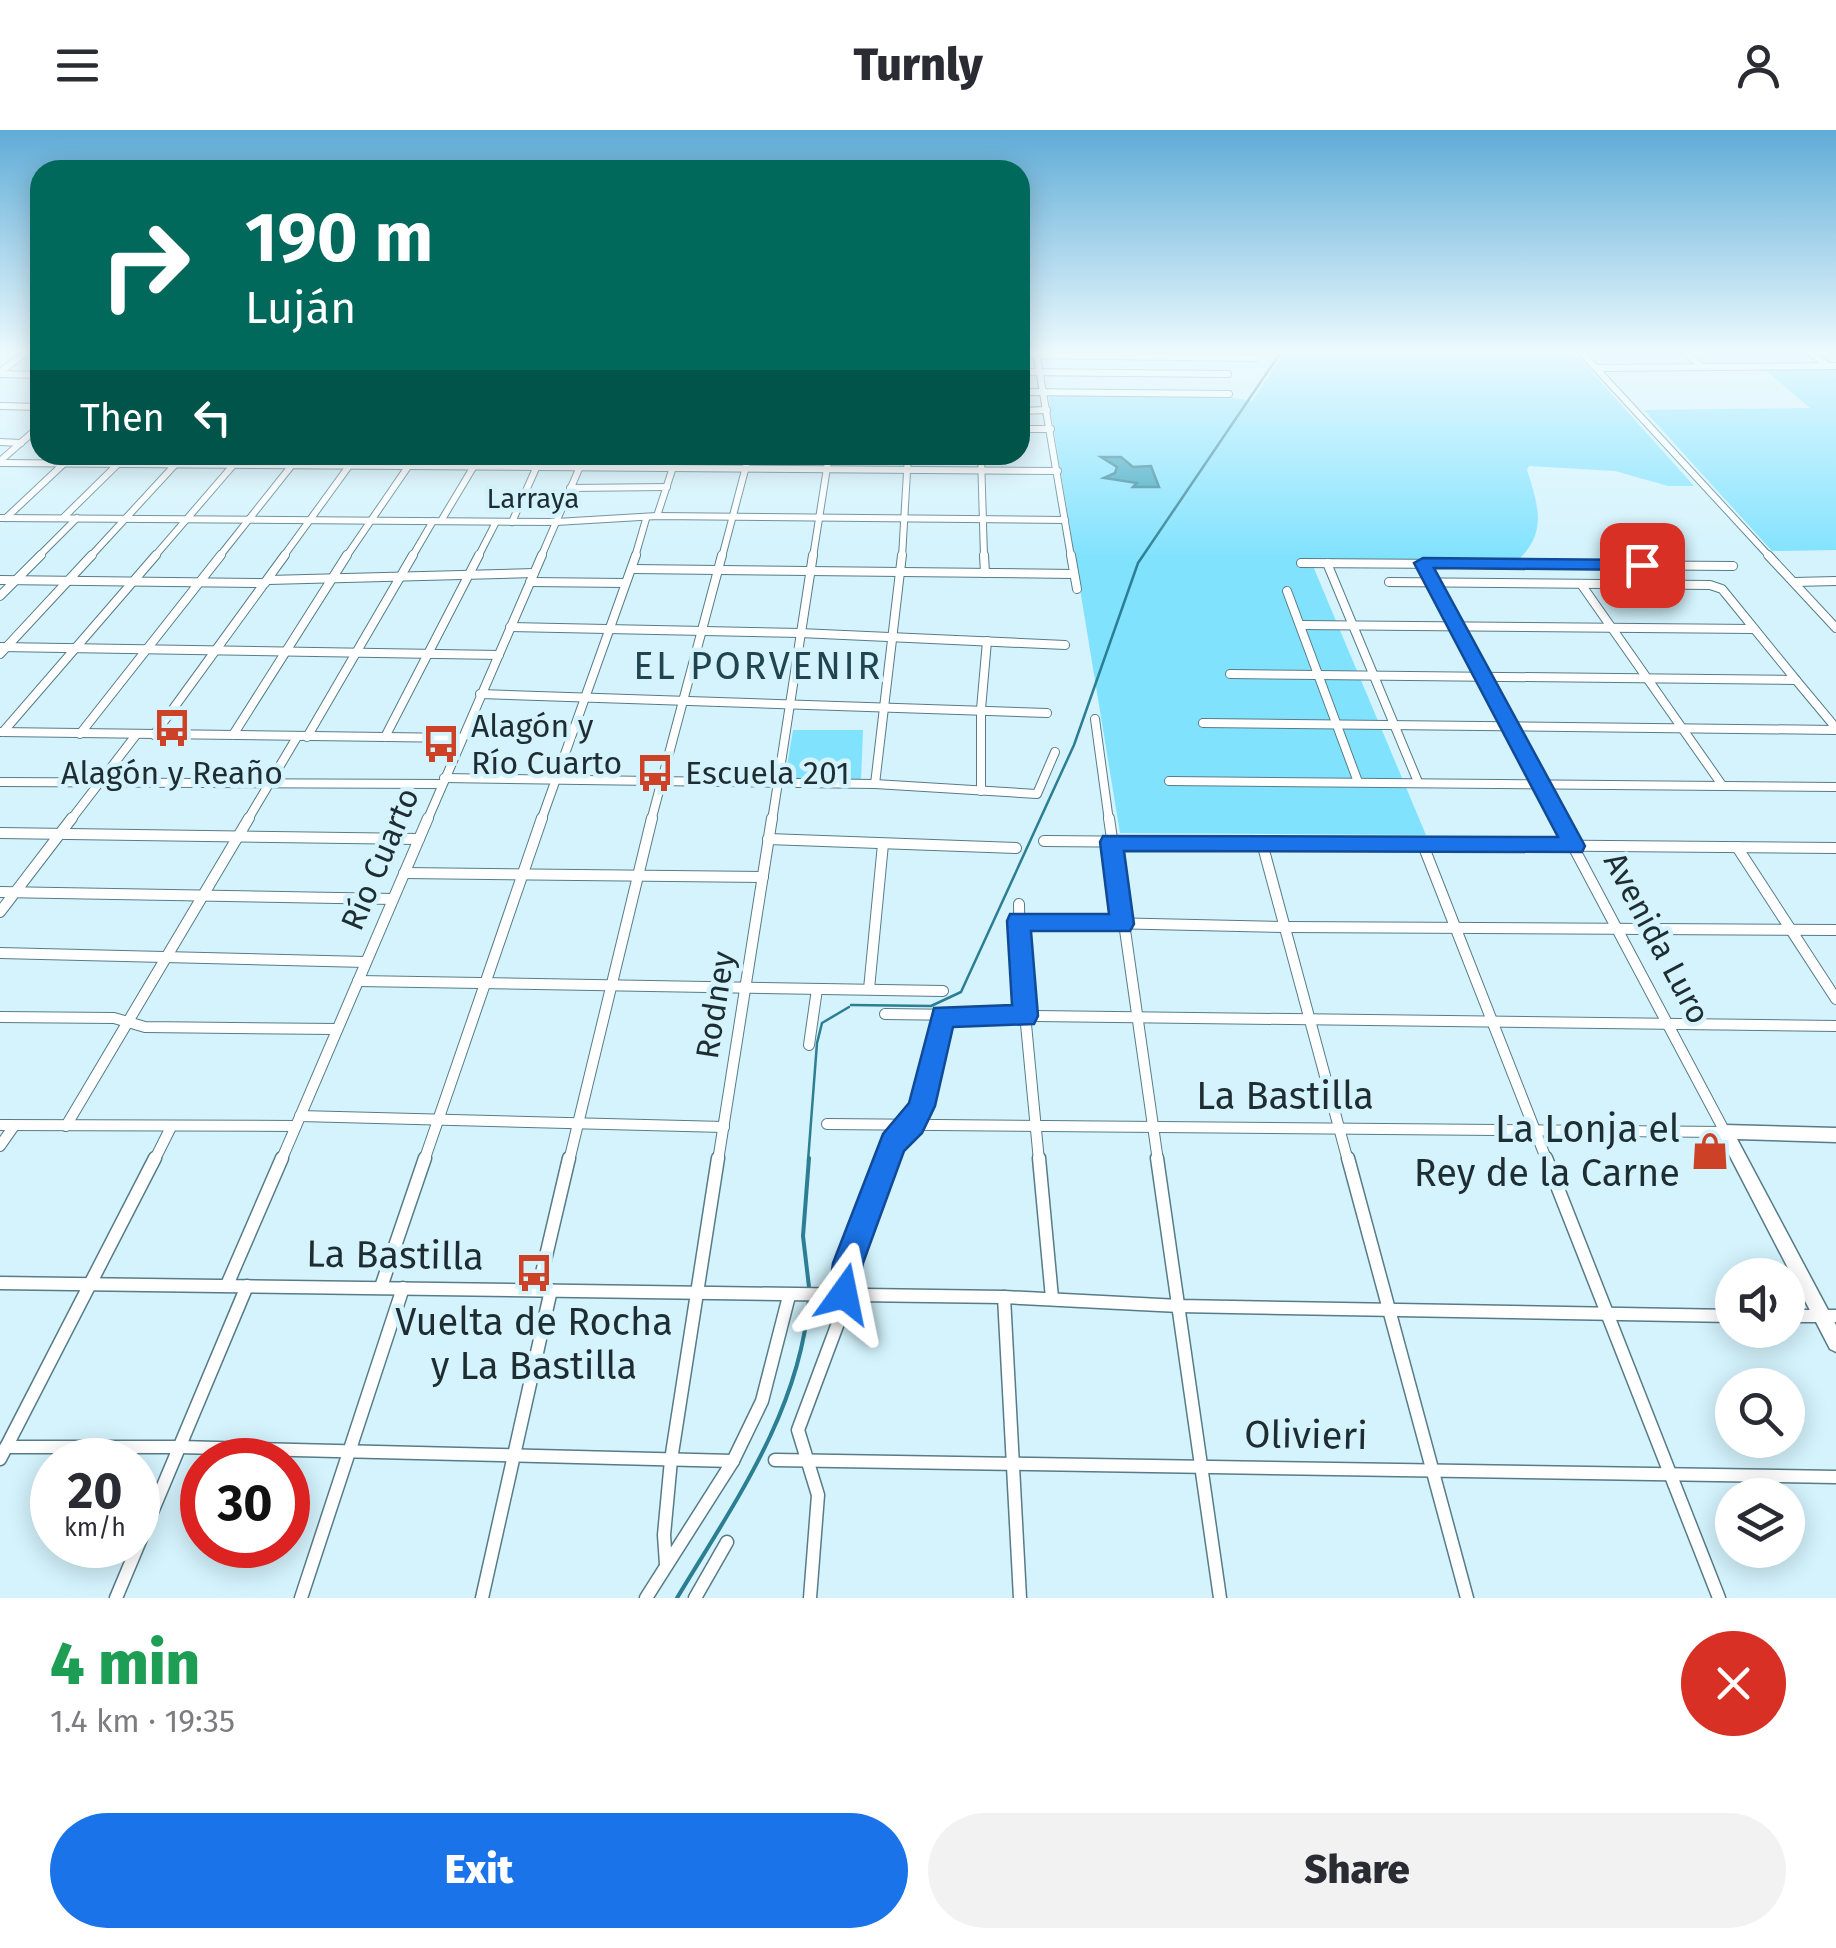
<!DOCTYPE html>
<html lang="en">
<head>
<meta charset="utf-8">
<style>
  :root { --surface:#fff; --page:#f2f2f3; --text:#2b2b33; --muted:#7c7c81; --accent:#1a73e8 }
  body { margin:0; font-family:"Fira Sans",sans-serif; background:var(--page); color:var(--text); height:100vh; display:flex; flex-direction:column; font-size:38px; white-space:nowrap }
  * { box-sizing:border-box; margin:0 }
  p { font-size:32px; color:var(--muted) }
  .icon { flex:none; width:55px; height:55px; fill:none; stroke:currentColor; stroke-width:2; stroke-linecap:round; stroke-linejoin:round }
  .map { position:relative; height:1468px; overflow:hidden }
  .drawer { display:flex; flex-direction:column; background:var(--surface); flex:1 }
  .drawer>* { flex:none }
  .hud { position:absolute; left:30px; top:30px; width:1000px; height:305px; border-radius:30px; box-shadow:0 5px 25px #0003; background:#00695c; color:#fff; overflow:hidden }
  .fabs { position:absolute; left:1715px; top:1128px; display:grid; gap:20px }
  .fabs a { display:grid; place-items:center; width:90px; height:90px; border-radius:50%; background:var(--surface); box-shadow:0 5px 25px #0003; font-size:50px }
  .speed { position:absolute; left:30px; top:1308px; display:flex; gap:20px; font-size:50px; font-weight:700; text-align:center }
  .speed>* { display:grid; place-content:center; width:130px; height:130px; border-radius:50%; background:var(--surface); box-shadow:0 5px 25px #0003; line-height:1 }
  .speed small { font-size:25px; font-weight:400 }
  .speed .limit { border:15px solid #d22; background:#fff; color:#111 }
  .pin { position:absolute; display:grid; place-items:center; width:85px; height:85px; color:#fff; margin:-42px; border-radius:20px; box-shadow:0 5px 15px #0006 }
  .me { position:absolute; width:110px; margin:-55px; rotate:12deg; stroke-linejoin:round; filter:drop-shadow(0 0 8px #0008) }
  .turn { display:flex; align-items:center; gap:35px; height:210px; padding:0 50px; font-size:45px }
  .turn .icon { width:130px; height:130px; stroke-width:2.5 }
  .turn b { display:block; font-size:70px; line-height:85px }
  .then { display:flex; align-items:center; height:95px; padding:0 50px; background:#0003; gap:20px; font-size:38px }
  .round { display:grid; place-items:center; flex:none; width:105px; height:105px; border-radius:52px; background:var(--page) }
  .summary { display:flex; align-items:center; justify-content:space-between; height:170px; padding:0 50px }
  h1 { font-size:60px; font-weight:800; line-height:75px; color:#1e9e55 }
  .primary-button { display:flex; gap:20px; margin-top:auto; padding:20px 50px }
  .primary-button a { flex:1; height:115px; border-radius:60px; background:var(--accent); color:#fff; font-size:40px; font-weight:800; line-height:115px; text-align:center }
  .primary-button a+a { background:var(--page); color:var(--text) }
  header { display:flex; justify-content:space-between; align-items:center; height:130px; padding:0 50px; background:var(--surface); font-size:45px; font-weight:800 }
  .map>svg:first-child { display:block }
  .green { fill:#81e2fe }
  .water { fill:#32a1bd; stroke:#2c7e93; stroke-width:2.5 }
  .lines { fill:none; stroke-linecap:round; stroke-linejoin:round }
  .stream-far1 { stroke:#2c7e93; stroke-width:2.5 }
  .stream { stroke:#2c7e93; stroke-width:4 }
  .street-far3-casing { stroke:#577c87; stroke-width:8 }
  .street-far2-casing { stroke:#577c87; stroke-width:10 }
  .street-far1-casing { stroke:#577c87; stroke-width:12 }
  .street-casing { stroke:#577c87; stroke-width:15 }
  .secondary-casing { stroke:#577c87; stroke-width:3 }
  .street-far3 { stroke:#fff; stroke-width:6 }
  .street-far2 { stroke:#fff; stroke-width:8 }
  .street-far1 { stroke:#fff; stroke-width:10 }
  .street { stroke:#fff; stroke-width:12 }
  .secondary { fill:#fff; fill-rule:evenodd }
  .route { fill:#1a73e8; stroke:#114b97; stroke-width:2.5 }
  .labels { text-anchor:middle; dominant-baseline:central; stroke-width:9; stroke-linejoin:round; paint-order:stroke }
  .far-street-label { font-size:28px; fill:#1e2d32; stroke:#d4f3fd }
  .poi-label { font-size:32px; fill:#1e2d32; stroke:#d4f3fd; text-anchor:start }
  .street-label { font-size:32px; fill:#1e2d32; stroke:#d4f3fd }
  .quarter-label { font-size:38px; letter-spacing:2.5px; fill:#21454f; stroke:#d4f3fd }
  .near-street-label { font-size:38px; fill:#1e2d32; stroke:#d4f3fd }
  .near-poi-label { font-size:38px; fill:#1e2d32; stroke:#d4f3fd; text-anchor:end }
</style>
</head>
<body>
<header><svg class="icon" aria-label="menu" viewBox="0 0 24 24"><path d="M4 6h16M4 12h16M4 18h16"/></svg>Turnly<svg class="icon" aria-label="person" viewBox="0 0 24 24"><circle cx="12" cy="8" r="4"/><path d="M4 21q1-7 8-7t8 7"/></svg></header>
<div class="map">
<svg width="1836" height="1468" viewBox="0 0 1836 1468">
  <rect width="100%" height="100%" fill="#d4f3fd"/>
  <g class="green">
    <path d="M1285,222h289l120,134h-26l-53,-15 -86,-5 -2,4c11,35 21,62 -9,90l-208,-1 116,276 -306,-2 -72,-439 169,1 35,6z"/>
    <polygon points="1836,238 1836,420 1772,421 1644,280 1810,278 1764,239"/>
    <polygon points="793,600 863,600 861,651 785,648"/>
  </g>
  <polygon class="water" points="1121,327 1133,337 1151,336 1159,357 1133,357 1137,353 1104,348 1115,343 1117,337 1101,327"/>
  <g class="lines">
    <g class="stream-far1">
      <polyline points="851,875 931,876 961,862 1074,615 1138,433 1281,222"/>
      <polyline points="808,1031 817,913 822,893 849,877"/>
    </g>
    <g class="stream">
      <polyline points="809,1028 803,1106 809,1157"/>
      <path d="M677,1468c57,-95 122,-185 132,-298"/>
    </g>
    <g class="street-far3-casing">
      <g id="street-far3">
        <polyline points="1036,222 1071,427"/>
        <polyline points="1581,222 1770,427"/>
        <polyline points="1685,222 1701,236"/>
        <polyline points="1809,222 1827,235"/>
        <polyline points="1020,225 1255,228"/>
        <polyline points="1596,238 1836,236"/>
        <polyline points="0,242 27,222"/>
        <polyline points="1020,242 1228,244"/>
        <polyline points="0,244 40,245"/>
        <polyline points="1020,262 1229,264"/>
        <polyline points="0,276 40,277"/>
        <polyline points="1020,281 1047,280"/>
        <polyline points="1020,299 1051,299"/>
        <polyline points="0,312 21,313"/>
        <polyline points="981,325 984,427"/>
        <polyline points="0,331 40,296"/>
        <polyline points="0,333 1058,341"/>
        <polyline points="570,358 667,357"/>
        <polyline points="657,386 677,325"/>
        <polyline points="64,387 127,325"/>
        <polyline points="0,388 556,392 657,386 1065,390"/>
        <polyline points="6,388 73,325"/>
        <polyline points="441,391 474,336"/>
        <polyline points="512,392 537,336"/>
        <polyline points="38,427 77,388"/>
        <polyline points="90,427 184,325"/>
        <polyline points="154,427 242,325"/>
        <polyline points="219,427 300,325"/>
        <polyline points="283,427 357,325"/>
        <polyline points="346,427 416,325"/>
        <polyline points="412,427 433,391"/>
        <polyline points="478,427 496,392"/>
        <polyline points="541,427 585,325"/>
        <polyline points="635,427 646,389"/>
        <polyline points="722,427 749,325"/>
        <polyline points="813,427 829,325"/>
        <polyline points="902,427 908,325"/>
      </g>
    </g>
    <g class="street-far2-casing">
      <g id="street-far2">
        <polyline points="984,425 985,443"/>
        <polyline points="1071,425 1077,459"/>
        <polyline points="1768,425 1836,498"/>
        <polyline points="1301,433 1733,436"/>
        <polyline points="1327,433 1418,652"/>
        <polyline points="1423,433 1560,691"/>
        <polyline points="632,439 1074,444"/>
        <polyline points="0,450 265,453"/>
        <polyline points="268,450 534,443"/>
        <polyline points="530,452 625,453"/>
        <polyline points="1389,452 1710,455 1722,459 1796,550"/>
        <polyline points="1795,452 1836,451"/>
        <polyline points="1581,454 1722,655"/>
        <polyline points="1287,461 1358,652"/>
        <polyline points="0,466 41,425"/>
        <polyline points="1301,495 1754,499"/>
        <polyline points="510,497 800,503 1065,515"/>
        <polyline points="0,517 499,525"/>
        <polyline points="0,524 92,425"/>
        <polyline points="1230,544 1796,550 1836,598"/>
        <polyline points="480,564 1047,583"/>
        <polyline points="1095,589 1109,691"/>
        <polyline points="1203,593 1836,600"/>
        <polyline points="0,602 461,608"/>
        <polyline points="3,602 156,425"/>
        <polyline points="80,604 221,425"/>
        <polyline points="154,605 285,425"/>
        <polyline points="233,605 347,425"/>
        <polyline points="307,607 413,425"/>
        <polyline points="385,607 479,425"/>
        <polyline points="444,648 875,654 1037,664 1055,622"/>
        <polyline points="1169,651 1836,657"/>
        <polyline points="0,652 442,654"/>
        <polyline points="875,654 902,425"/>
        <polyline points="981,661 981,579 987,511"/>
        <polyline points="70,691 136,605"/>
        <polyline points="247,691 297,607"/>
        <polyline points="427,691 542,425"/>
        <polyline points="541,691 636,425"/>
        <polyline points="651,691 722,425"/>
        <polyline points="772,691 813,425"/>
      </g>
    </g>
    <g class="street-far1-casing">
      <g id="street-far1">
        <polyline points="1109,688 1158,1031"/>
        <polyline points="0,703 419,709"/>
        <polyline points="768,709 1016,718"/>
        <polyline points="1044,711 1836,718"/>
        <polyline points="1262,713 1348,1031"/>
        <polyline points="1423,715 1547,1031"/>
        <polyline points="1737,717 1836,869"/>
        <polyline points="404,743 763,747"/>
        <polyline points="0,762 393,769"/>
        <polyline points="1019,774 1020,831 1039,1031"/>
        <polyline points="0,782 72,688"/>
        <polyline points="1019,791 1285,797 1836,800"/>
        <polyline points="0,823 366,832"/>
        <polyline points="358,851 943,861"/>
        <polyline points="869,859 883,714"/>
        <polyline points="885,884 1836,896"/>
        <polyline points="0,887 114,888 145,897 336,899"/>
        <polyline points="809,915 817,859"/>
        <polyline points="300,986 724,997"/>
        <polyline points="827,994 1725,1002 1558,688"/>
        <polyline points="0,995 296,996"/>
        <polyline points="66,996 249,688"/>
        <polyline points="0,1016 14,996"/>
        <polyline points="154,1031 171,997"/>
        <polyline points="281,1031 428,688"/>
        <polyline points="424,1031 542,688"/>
        <polyline points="569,1031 652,688"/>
        <polyline points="718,1031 772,688"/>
        <polyline points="886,1031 893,1013 922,977 943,886"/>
      </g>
    </g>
    <g class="street-casing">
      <g id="street">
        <polyline points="1039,1028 1052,1168"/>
        <polyline points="1157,1028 1220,1468"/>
        <polyline points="1348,1028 1467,1468"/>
        <polyline points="1546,1028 1719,1468"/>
        <polyline points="0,1153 1004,1167 1179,1176 1732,1186"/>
        <polyline points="227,1155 282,1028"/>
        <polyline points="381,1157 425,1028"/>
        <polyline points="538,1160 569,1028"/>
        <polyline points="1004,1167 1020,1468"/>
        <polyline points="1788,1186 1836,1186"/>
        <polyline points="6,1317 179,1317 733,1331"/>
        <polyline points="0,1329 155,1028"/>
        <polyline points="775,1330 1836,1347"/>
        <polyline points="666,1434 664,1405 671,1330 718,1028"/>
        <polyline points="116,1468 247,1156"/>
        <polyline points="301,1468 403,1158"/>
        <polyline points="482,1468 551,1160"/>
        <polyline points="646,1468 733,1331 762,1271 789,1166"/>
        <polyline points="695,1468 727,1412"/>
        <polyline points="810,1468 818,1365 798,1300 838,1193 848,1133 887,1028"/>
      </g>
    </g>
    <g class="secondary-casing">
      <polygon id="secondary" points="1725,995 1836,998 1836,1012 1737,1009 1836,1195 1836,1222 1830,1219 1720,1007 1717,1002 1720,997"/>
    </g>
    <use href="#street-far3" class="street-far3"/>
    <use href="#street-far2" class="street-far2"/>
    <use href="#street-far1" class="street-far1"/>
    <use href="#street" class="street"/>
    <use href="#secondary" class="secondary"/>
  </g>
  <linearGradient id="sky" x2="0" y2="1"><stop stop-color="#5facd7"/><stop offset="0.52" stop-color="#ecfafe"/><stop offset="1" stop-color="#ecfafe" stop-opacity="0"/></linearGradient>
  <rect width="1836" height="427" fill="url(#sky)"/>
  <polygon class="route" points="1423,428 1642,430 1651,435 1642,440 1434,438 1585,716 1582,722 1124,721 1134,794 1130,801 1031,801 1038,886 1034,894 953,897 935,976 922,1003 904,1021 863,1133 855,1175 844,1179 834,1175 829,1164 833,1133 883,1004 909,973 934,878 1012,875 1007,791 1010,784 1109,784 1100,712 1103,706 1558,707 1414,433"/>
  <defs>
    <g id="bus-bare" transform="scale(3)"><path d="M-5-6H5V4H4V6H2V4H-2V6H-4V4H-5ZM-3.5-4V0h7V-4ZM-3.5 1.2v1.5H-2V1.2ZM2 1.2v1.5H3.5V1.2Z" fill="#cd4226" stroke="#d4f3fd" stroke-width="2.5" paint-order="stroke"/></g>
    <g id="shop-bare" transform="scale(3)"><path d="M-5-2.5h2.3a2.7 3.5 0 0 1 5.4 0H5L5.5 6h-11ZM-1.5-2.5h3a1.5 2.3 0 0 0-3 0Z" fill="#cd4226" stroke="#d4f3fd" stroke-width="2.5" paint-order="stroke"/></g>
  </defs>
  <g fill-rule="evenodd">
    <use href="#bus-bare" x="172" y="598"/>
    <use href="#bus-bare" x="441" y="614"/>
    <use href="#bus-bare" x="655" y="643"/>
    <use href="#shop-bare" x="1710" y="1021"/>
    <use href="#bus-bare" x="534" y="1143"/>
  </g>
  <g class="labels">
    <g class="far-street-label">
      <text x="533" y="368">Larraya</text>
    </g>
    <g class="poi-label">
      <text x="471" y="596">Alagón y<tspan x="471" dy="37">Río Cuarto</tspan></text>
      <text x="172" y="643" text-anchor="middle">Alagón y Reaño</text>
      <text x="685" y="643">Escuela 201</text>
    </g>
    <g class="street-label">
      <text transform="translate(380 729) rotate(-67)">Río Cuarto</text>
      <text transform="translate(1657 808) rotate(62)">Avenida Luro</text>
      <text transform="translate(715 875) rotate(-81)">Rodney</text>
    </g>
    <g class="quarter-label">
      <text x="758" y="536">EL PORVENIR</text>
    </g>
    <g class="near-street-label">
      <text x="1285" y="966">La Bastilla</text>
      <text transform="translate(395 1125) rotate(1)">La Bastilla</text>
      <text transform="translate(1306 1305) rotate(1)">Olivieri</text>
    </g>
    <g class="near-poi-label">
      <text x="1680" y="999">La Lonja el<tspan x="1680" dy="44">Rey de la Carne</tspan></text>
      <text x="534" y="1192" text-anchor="middle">Vuelta de Rocha<tspan x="534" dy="44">y La Bastilla</tspan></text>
    </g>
  </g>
</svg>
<div class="fabs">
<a><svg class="icon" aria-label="sound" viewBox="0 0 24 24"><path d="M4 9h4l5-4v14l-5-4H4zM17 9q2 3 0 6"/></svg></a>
<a><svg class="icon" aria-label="search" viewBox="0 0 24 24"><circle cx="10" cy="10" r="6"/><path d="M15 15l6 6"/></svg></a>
<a><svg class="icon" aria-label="layers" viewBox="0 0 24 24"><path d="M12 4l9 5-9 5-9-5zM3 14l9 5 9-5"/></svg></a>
</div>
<div class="speed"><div>20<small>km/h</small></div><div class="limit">30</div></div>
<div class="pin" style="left:1642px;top:435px;background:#d93025"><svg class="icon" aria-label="arrive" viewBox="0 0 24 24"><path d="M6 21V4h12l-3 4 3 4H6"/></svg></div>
<svg class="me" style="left:844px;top:1164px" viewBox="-20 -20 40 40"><path d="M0-17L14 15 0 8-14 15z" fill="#1a73e8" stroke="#fff" stroke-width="4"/></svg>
<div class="hud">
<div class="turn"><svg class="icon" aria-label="right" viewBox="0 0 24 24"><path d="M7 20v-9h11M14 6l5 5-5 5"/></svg><div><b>190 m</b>Luján</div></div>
<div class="then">Then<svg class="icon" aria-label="left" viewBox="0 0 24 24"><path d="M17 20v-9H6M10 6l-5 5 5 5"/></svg></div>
</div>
</div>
<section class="drawer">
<div class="summary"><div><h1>4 min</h1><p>1.4 km · 19:35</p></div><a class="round" style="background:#d93025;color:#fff"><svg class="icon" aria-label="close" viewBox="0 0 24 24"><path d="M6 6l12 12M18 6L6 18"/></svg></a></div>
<div class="primary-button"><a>Exit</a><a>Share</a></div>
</section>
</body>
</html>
